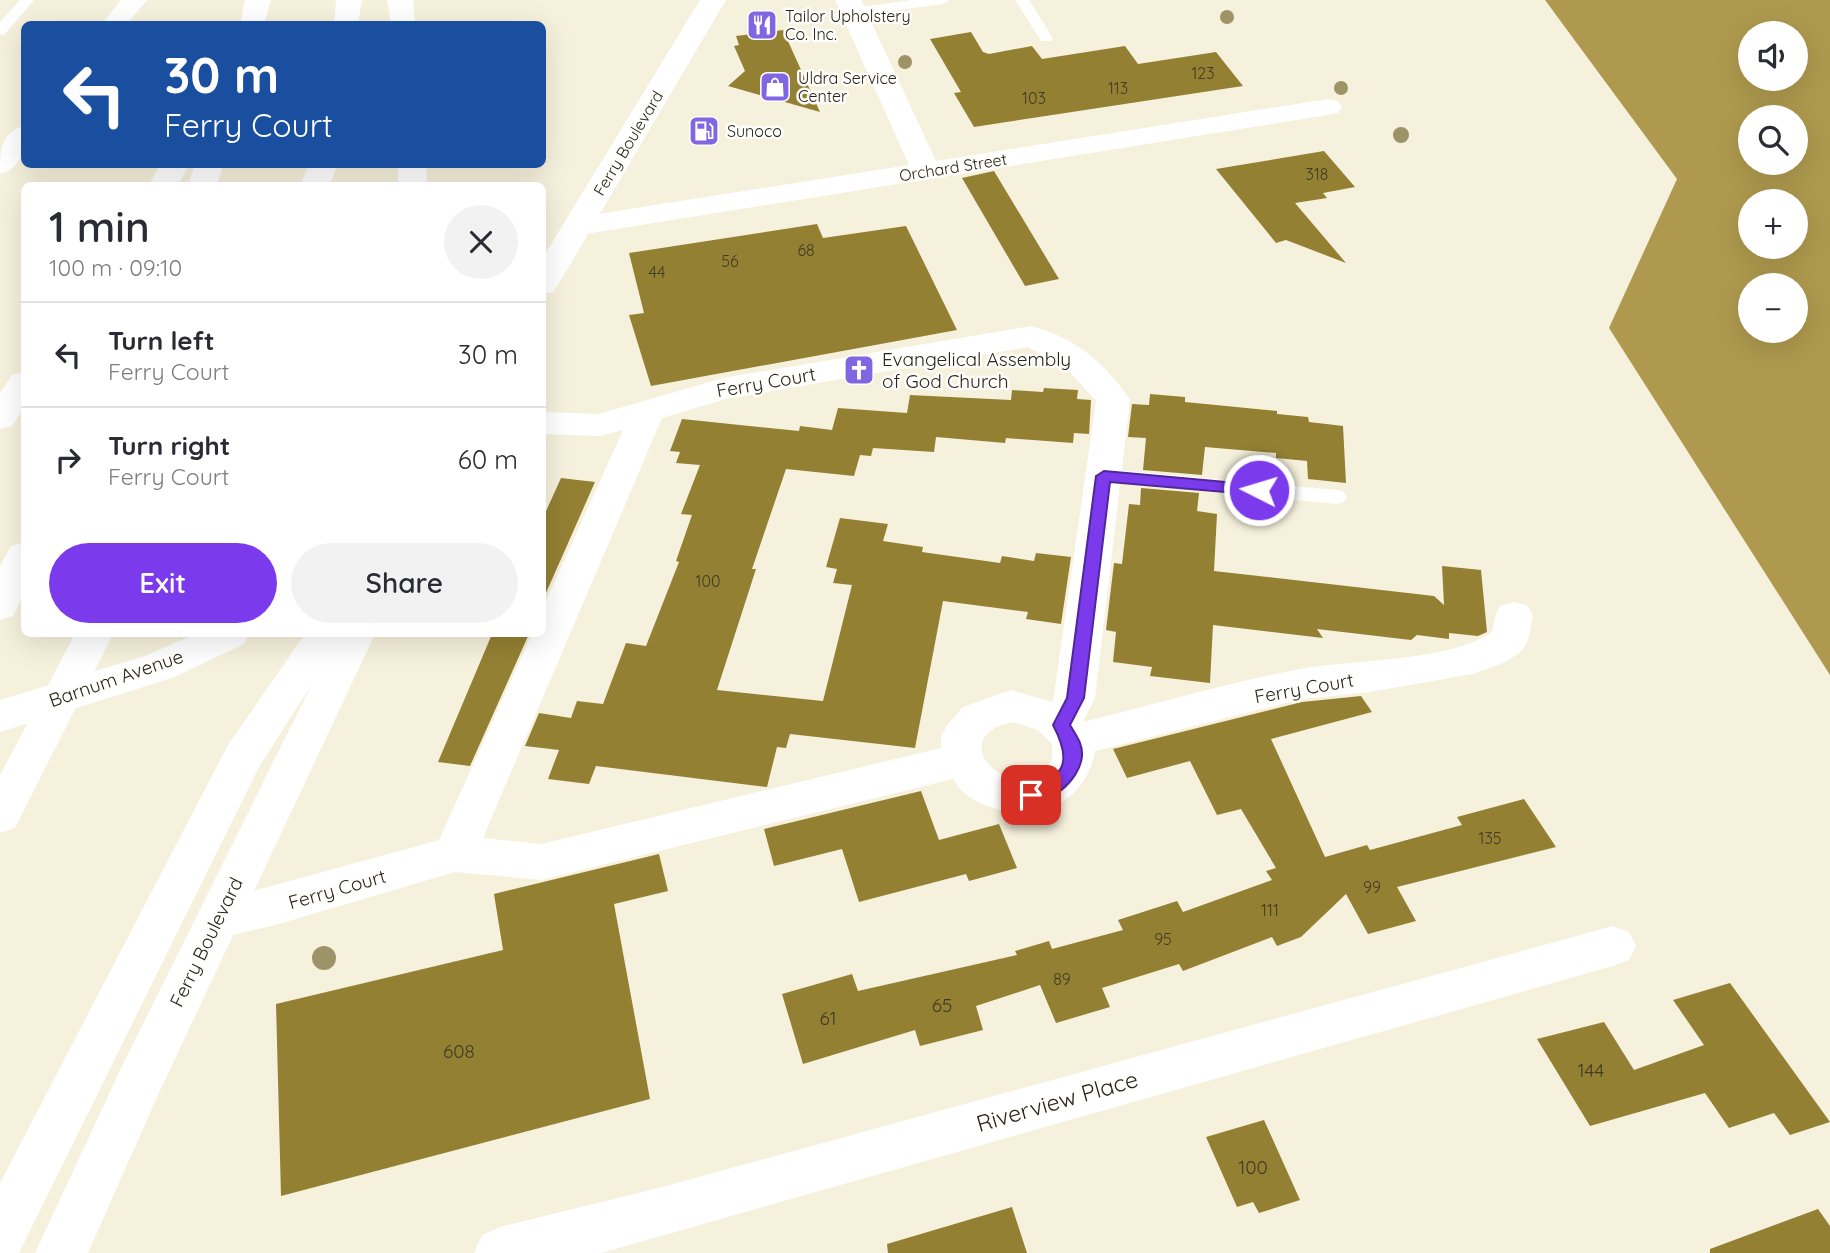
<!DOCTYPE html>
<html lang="en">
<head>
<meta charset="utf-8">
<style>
  :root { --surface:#fff; --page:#f2f2f3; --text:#2b2b33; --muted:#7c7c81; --line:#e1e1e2; --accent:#7c3aed }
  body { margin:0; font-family:Quicksand,sans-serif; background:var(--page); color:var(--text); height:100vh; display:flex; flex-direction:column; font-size:26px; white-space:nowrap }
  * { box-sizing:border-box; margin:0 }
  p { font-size:23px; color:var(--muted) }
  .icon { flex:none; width:38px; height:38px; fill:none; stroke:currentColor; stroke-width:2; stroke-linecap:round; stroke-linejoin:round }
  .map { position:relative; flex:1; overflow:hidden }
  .side { position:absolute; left:21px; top:182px; width:525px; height:455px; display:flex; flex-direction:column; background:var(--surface); border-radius:10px; box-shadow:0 7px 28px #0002 }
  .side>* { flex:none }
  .top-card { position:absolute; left:21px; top:21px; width:525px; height:147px; border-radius:10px; box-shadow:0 7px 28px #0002; background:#1a4fa0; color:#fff; overflow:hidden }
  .buttons { position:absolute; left:1738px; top:21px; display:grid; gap:14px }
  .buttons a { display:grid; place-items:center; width:70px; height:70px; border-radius:50%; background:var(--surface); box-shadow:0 7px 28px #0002; font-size:35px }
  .pin { position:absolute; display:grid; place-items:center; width:60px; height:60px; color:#fff; margin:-30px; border-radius:14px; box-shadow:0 4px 10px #0006 }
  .me { position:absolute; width:77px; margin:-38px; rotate:275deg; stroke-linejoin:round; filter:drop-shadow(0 0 5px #0008) }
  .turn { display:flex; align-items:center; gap:24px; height:147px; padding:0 28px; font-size:32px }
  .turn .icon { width:91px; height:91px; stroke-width:2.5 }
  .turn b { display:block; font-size:49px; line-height:60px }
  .round { display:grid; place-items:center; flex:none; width:74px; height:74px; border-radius:37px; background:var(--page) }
  .summary { display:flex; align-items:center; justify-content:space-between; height:119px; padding:0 28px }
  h1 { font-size:42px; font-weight:600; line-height:52px }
  .button { display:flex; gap:14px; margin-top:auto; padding:14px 28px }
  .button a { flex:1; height:80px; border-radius:42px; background:var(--accent); color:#fff; font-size:28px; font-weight:600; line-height:80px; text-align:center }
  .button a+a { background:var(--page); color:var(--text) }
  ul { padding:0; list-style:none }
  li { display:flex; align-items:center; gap:21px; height:105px; padding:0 28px; border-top:2px solid var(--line) }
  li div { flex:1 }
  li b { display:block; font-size:26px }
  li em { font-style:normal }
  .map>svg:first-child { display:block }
  .water { fill:#ae994e; fill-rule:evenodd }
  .building { fill:#948033 }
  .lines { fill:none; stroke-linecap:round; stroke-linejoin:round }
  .service { fill:#fff; fill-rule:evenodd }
  .minor { fill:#fff; fill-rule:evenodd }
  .primary { fill:#fff; fill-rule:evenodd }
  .motorway { fill:#fff; fill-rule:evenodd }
  .tree { fill:#9d9367 }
  .route { fill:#7c3aed; stroke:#51269a; stroke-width:2 }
  .labels { text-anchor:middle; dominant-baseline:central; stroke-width:5; stroke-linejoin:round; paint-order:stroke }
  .far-poi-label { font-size:16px; fill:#27251e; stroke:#fffefa; text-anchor:start }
  .number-label { font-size:16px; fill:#423c23 }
  .far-street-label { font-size:16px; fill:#27251e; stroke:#fffefa }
  .poi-label { font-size:19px; fill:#27251e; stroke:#fffefa; text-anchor:start }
  .street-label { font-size:19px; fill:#27251e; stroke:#fffefa }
  .near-number-label { font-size:19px; fill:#423c23 }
  .near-street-label { font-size:23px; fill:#27251e; stroke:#fffefa }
</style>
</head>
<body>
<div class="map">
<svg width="1830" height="1253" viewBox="0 0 1830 1253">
  <rect width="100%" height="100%" fill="#f6f1dc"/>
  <path class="water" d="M1545,0h285v675l-221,-347 68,-149zM1750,33h46v46h-46zM1750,117h46v46h-46zM1750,201h46v46h-46zM1750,285h46v46h-46z"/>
  <g class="building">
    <polygon points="783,30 820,112 728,86 745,71 734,46 739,45 736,36"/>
    <polygon points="971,32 983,52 989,54 1032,46 1042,59 1125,46 1138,64 1216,52 1243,86 974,127 954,93 961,92 930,39"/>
    <polygon points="1324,151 1355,187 1323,193 1327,198 1295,203 1346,263 1286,240 1276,243 1216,169"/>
    <polygon points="994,171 1059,279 1025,286 962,178"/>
    <polygon points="817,224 823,238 906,226 957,330 651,386 629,315 644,313 629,253"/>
    <polygon points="1044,388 1078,390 1077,399 1091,400 1089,434 1074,433 1073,443 1006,438 1005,443 936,437 934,452 873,448 871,456 860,455 854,476 786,469 752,569 756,569 717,690 823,701 852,585 833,583 837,569 826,567 840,518 888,524 883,541 923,547 922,552 1000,563 1002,556 1034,561 1036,553 1071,557 1061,624 1026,619 1028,612 943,601 915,748 790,734 786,748 777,747 767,787 596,766 589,784 548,779 559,750 525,746 539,713 571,718 577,701 603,704 626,643 646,646 679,562 676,561 692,515 681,514 700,465 676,463 680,452 670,451 682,419 799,431 800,426 832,430 838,408 907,413 910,395 1011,400 1012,390 1043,392"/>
    <polygon points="1150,394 1185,397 1185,402 1277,411 1277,414 1308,417 1309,422 1343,426 1346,483 1308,479 1307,461 1276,458 1276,453 1205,447 1202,475 1143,470 1146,438 1128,437 1132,404 1149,405"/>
    <polygon points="561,478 595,482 542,602 542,520"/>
    <polygon points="1141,488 1199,493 1197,511 1217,514 1214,571 1434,596 1444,605 1442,566 1481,570 1487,632 1478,636 1449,633 1449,639 1417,635 1411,640 1317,629 1323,638 1213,625 1210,683 1150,676 1152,667 1113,662 1116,632 1106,630 1114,563 1122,564 1129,504 1140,505"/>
    <polygon points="492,634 529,634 470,766 438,762"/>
    <polygon points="1361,696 1372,712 1271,739 1325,857 1367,845 1370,850 1462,825 1457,817 1524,799 1556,847 1397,887 1416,921 1368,934 1346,894 1301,937 1277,946 1272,937 1183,971 1179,964 1102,988 1110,1007 1056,1023 1040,985 976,1006 983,1030 920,1046 915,1030 803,1064 782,994 852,974 858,991 1017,955 1015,951 1049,941 1052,949 1123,930 1118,920 1177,901 1183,912 1272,880 1266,871 1276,868 1241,809 1217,815 1190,761 1127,778 1113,749 1302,702"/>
    <polygon points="921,791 939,840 999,824 1017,868 969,881 966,874 859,902 842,849 774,866 764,829"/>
    <polygon points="659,854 668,891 614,904 650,1099 281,1196 276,1004 503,950 494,894"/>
    <polygon points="1730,983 1830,1122 1790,1135 1774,1113 1729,1128 1705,1093 1590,1126 1537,1039 1604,1022 1634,1070 1704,1045 1673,1000"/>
    <polygon points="1264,1120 1300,1200 1259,1213 1253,1202 1237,1207 1206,1137"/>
    <polygon points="1012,1207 1027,1253 888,1253 887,1244"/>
    <polygon points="1818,1209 1830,1226 1830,1253 1710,1253 1710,1249"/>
  </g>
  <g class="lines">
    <g class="service">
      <polygon points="20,0 34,0 5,34 0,35 0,22"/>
      <polygon points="912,0 950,0 943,4 853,16 846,12 853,8"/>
      <polygon points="1015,0 1029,0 1053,38 1051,41 1041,41"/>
      <polygon points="1104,469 1337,490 1344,492 1347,497 1344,502 1337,504 1097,481 1094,476 1097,471"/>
    </g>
    <g class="minor">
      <polygon points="835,0 861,0 936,161 1328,99 1338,101 1342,107 1338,113 1328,115 579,235 568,232 564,226 568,220 579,217 909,165"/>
      <path d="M1031,326c43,11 75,37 99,74l-35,298 -12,24c72,-18 144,-39 217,-53 54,-10 149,-7 192,-37l3,-16 5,-10 14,-4 14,4 5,10 -5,24 -5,10 -17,12 -33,12 -103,18 -68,7 -207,52c-6,38 -39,64 -77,63 -9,0 -19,-4 -27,-7 -16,-5 -30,-13 -38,-28l-412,101 -86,-8 -183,54 -54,12 -16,-5 -6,-14 6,-14 237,-65 93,-206h10v-24l81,-180 -23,6 -58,-2v-22l57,2 124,-36zM1028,347l38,21 30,33 -43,301 -42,-12 -48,17 -16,18 -6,12v11l-400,96 -58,-6 179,-420 64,-19zM1013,722l25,8 14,14v16c-30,48 -96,-6 -60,-30 5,-4 14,-6 21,-8z"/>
      <polygon points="1613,926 1629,932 1636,946 1629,960 1613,966 601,1253 474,1253 482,1235 500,1227 666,1186"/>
    </g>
    <g class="primary">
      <polygon points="121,0 147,0 127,24 102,24"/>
      <polygon points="700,0 726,0 558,285 553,292 542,294 542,259"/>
      <path d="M24,126c2,20 -1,42 -24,48 0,-21 0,-42 24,-48z"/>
      <polygon points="195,634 249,634 244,644 172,678 0,732 0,700 145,656"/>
      <polygon points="337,634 375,634 158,1095 88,1253 35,1253 123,1064"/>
    </g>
    <g class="motorway">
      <polygon points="245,0 271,0 264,24 240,24"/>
      <polygon points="336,0 362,0 358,24 334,24"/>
      <polygon points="387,0 413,0 415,24 391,24"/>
      <polygon points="161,164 190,164 177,186 148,186"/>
      <polygon points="195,164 223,164 217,186 188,186"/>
      <polygon points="309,164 338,164 329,186 300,186"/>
      <polygon points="398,164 426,164 427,186 398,186"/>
      <polygon points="24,372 24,407 12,426 0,429 0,393 12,375"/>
      <polygon points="24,542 24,594 13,616 0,620 0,566 11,546"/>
      <polygon points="75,634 113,634 15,828 0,833 0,775"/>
      <polygon points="305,634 344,634 259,767 19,1253 0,1253 0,1183 228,745"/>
    </g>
  </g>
  <g class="tree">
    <circle cx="1227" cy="17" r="7"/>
    <circle cx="905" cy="62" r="7"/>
    <circle cx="1341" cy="88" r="7"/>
    <circle cx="1401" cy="135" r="8"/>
    <circle cx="324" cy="958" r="12"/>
  </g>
  <path class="route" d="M1104,471l155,14 8,5 -8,5 -149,-13 -26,216 -14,27c6,10 13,19 12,31 -2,24 -34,52 -57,44l-3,-5 3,-5c40,-13 48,-27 28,-65l14,-27 29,-222z"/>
  <defs>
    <g id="restaurant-square" transform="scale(1.575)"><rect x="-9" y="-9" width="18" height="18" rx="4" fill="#8066e1" stroke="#fffefa"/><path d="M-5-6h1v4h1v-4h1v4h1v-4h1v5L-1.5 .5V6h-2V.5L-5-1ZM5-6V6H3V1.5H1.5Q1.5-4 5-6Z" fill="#fff"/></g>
    <g id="shop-square" transform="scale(1.575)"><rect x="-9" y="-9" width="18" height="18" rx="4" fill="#8066e1" stroke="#fffefa"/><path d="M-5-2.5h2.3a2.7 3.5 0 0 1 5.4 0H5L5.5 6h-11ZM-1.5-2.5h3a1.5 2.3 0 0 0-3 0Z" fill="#fff"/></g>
    <g id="fuel-square" transform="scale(1.575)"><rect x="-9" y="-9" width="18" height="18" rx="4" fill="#8066e1" stroke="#fffefa"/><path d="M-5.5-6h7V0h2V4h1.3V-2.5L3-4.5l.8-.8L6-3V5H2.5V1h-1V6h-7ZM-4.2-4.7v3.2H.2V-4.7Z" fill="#fff"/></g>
    <g id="church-square" transform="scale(1.575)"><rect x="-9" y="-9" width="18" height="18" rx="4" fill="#8066e1" stroke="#fffefa"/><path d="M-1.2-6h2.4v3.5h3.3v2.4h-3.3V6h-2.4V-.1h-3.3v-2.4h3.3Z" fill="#fff"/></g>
  </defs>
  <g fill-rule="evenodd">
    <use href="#restaurant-square" x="762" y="25"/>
    <use href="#shop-square" x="775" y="87"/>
    <use href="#fuel-square" x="704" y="131"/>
    <use href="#church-square" x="859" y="370"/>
  </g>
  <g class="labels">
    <g class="far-poi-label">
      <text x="785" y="16">Tailor Upholstery<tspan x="785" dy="18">Co. Inc.</tspan></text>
      <text x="798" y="78">Uldra Service<tspan x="798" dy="18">Center</tspan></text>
      <text x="727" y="131">Sunoco</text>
    </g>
    <g class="number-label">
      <text x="1203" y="73">123</text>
      <text x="1118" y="88">113</text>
      <text x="1034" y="98">103</text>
      <text x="1317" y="174">318</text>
      <text x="806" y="250">68</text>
      <text x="730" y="261">56</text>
      <text x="657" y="272">44</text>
      <text x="708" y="581">100</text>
      <text x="1490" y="838">135</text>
      <text x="1372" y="887">99</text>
      <text x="1270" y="910">111</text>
      <text x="1163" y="939">95</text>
      <text x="1062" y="979">89</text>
    </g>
    <g class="far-street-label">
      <text transform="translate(628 143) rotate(-59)">Ferry Boulevard</text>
      <text transform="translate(953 167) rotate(-9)">Orchard Street</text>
    </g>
    <g class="poi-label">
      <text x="882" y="359">Evangelical Assembly<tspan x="882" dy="22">of God Church</tspan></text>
    </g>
    <g class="street-label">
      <text transform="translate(766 382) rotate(-10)">Ferry Court</text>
      <text transform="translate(116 678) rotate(-19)">Barnum Avenue</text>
      <text transform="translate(1304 688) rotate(-10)">Ferry Court</text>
      <text transform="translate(337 889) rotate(-16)">Ferry Court</text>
      <text transform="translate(206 942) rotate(-64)">Ferry Boulevard</text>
    </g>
    <g class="near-number-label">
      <text x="942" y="1005">65</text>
      <text x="828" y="1018">61</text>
      <text x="459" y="1051">608</text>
      <text x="1591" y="1070">144</text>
      <text x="1253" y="1167">100</text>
    </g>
    <g class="near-street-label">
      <text transform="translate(1057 1101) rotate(-16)">Riverview Place</text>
    </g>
  </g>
</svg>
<div class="buttons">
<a><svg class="icon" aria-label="sound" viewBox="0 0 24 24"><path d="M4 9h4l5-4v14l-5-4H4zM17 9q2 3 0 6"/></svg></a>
<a><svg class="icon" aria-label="search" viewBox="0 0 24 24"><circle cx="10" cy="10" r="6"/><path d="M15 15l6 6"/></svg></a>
<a>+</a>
<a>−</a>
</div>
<div class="pin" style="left:1031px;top:795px;background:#d93025"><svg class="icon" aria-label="arrive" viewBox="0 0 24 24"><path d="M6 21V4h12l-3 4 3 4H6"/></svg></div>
<svg class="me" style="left:1259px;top:490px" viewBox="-20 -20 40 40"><circle r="17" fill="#7c3aed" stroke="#fff" stroke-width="3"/><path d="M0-11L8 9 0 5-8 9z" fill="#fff"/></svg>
<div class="top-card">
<div class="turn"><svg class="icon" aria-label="left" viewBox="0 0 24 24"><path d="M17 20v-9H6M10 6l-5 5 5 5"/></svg><div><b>30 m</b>Ferry Court</div></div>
</div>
<section class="side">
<div class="summary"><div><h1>1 min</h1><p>100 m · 09:10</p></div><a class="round"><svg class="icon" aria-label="close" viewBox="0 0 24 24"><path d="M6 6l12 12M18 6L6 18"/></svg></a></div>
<ul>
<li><svg class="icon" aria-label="left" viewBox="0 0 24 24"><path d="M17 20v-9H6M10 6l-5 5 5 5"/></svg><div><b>Turn left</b><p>Ferry Court</p></div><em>30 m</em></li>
<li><svg class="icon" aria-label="right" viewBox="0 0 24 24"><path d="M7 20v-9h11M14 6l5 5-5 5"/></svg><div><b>Turn right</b><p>Ferry Court</p></div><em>60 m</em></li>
</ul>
<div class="button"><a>Exit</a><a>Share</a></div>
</section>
</div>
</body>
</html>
